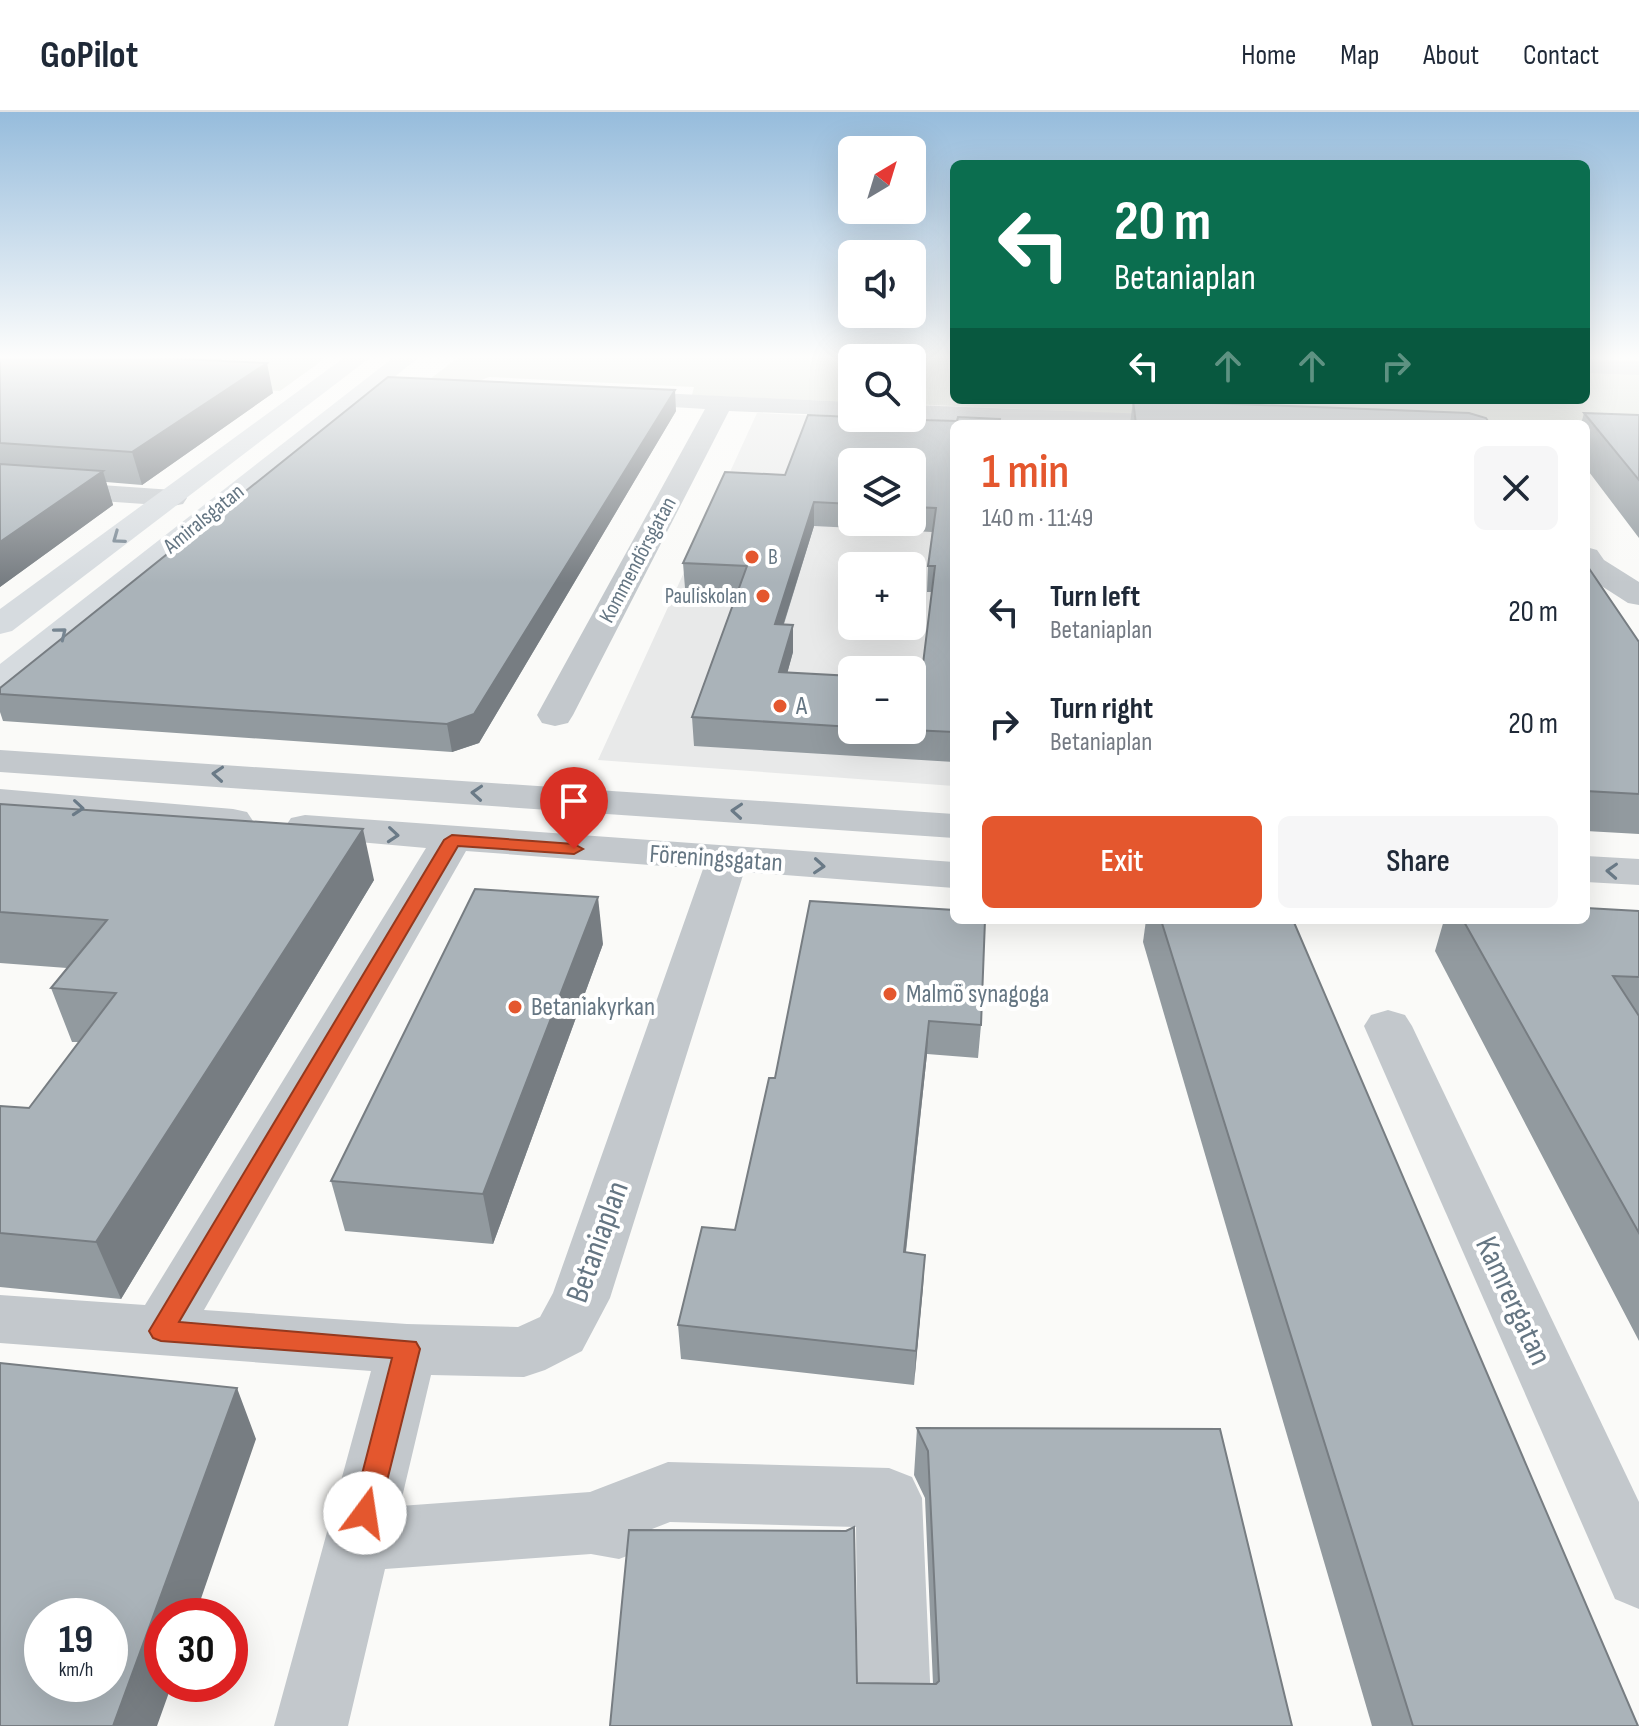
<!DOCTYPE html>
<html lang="en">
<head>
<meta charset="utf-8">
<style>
  :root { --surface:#fff; --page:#f6f6f7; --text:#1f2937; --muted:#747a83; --line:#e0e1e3; --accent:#e4572e }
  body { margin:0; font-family:"Sofia Sans Condensed",sans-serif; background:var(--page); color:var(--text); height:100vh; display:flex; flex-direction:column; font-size:30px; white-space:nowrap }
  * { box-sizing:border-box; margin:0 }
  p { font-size:26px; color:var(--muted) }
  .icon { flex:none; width:44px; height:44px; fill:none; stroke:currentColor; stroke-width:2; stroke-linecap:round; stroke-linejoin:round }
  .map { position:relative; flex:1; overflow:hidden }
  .details { position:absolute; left:950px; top:308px; width:640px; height:504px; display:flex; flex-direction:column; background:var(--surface); border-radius:12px; box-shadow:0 8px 32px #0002 }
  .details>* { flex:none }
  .banner { position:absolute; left:950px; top:48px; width:640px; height:244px; border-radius:12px; box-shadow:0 8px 32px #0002; background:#0b6e4f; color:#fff; overflow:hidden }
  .needle { width:52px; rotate:38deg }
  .buttons { position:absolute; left:838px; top:24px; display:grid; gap:16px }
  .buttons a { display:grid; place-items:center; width:88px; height:88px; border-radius:12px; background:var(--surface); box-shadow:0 8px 32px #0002; font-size:40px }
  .speed { position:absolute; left:24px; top:1486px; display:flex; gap:16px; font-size:40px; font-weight:700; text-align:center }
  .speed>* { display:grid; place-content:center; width:104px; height:104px; border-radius:50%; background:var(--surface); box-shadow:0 8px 32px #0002; line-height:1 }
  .speed small { font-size:20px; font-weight:400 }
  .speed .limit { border:12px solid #d22; background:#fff; color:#111 }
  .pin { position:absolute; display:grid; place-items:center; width:68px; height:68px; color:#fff; margin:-82px -34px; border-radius:50% 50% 50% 0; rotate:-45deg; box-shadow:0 0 8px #0007 }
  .pin .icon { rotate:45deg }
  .me { position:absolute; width:88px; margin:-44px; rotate:14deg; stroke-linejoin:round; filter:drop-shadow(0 0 6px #0008) }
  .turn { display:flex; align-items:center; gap:28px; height:168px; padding:0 32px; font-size:36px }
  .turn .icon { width:104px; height:104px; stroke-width:2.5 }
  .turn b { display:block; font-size:56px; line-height:68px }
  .lanes { display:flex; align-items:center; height:76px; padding:0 32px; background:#0003; justify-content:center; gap:40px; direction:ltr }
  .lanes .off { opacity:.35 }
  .round { display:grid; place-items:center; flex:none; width:84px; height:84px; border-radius:12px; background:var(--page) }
  .head { display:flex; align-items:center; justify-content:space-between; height:136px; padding:0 32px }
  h1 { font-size:48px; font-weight:600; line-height:60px; color:var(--accent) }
  .primary-button { display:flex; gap:16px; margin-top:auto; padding:16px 32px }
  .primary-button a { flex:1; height:92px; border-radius:12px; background:var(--accent); color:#fff; font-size:32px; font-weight:600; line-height:92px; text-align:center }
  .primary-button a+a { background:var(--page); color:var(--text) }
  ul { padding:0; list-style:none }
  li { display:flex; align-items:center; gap:24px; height:112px; padding:0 32px }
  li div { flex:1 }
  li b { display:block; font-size:30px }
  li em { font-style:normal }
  header { display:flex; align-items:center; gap:48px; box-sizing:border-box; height:112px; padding:0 40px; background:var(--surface); border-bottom:2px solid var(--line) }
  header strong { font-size:38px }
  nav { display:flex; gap:44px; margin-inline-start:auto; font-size:28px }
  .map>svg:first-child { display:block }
  .built { fill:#e8e9e9; fill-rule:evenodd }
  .green { fill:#dadfd7 }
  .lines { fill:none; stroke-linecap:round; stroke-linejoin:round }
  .minor { fill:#c3c8cc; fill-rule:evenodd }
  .major { fill:#d6dbdf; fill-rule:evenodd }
  .wall { fill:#929a9f; fill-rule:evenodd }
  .shaded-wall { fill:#777d82 }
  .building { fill:#aab3b9; stroke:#777d82; stroke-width:2; fill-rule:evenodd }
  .oneway { stroke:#768591 }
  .oneway2 { stroke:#6a7a87 }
  .route { fill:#e4572e; stroke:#94391e; stroke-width:2 }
  .poi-dot { fill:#e4572e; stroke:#fff; stroke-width:3 }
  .labels { text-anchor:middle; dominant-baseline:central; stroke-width:8; stroke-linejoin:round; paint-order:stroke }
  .far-street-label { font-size:22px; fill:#657683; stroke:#fff }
  .far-poi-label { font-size:22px; fill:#657683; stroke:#fff; text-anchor:start }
  .poi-label { font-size:26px; fill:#657683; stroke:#fff; text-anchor:start }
  .street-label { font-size:26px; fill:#657683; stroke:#fff }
  .near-street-label { font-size:32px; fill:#657683; stroke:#fff }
</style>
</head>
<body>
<header>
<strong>GoPilot</strong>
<nav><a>Home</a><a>Map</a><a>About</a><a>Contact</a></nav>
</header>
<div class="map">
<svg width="1639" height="1614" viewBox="0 0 1639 1614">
  <rect width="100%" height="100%" fill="#fafaf8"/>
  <path class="built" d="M757,301l232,11h-35v362l-356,-26zM852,350h60v60h-60zM852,454h60v60h-60zM852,558h60v60h-60z"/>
  <g class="green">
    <polygon points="0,245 327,245 280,279 0,262"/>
    <polygon points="459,245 954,245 954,288 1586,288 1586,257 1639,259 1639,325 1586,312 1349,312 912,292 912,246 852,246 852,290 692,283 694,275 489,265 474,271 422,273"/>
  </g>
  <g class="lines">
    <g class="minor">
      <polygon points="1586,247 1639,249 1639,263 1586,261"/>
      <polygon points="616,279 852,290 852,304 729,299 573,603 568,611 555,614 542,611 537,603 705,297 608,291 604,286 608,281"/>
      <polygon points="912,293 1202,304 1211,307 1215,312 1023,312 912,307 906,306 912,306"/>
      <polygon points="0,366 173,378 183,380 187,386 183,392 173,394 0,382"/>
      <polygon points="1586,435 1597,438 1604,448 1639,470 1639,493 1628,491 1586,464"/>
      <polygon points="0,638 954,702 954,726 0,660"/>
      <polygon points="0,677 233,697 247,700 253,709 247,718 233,721 0,701"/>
      <path d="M305,703l649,47v26l-210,-16 -134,426 -28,53 -37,19 -21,7 -93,-2 -31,131 190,-14 78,-30 221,6 23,9 10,21 10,228h-74l-2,-199 -186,-5 -18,7 -9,21 -24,9 -28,-5 -206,15 -37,157h-74l97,-355 -371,-28v-48l145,10 281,-457 -135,-12 -6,-9 6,-9zM466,739l237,18 -150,424 -13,24 -22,10 -111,-3 -203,-14z"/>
      <polygon points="1586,744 1639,747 1639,773 1586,770"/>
      <polygon points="1388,898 1405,903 1412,914 1639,1390 1639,1497 1615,1487 1364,914 1371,903"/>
    </g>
    <g class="major">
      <polygon points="345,245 371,245 12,519 0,522 0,497"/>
      <polygon points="394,245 419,245 12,576 0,579 0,552"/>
    </g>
  </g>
  <g class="wall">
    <polygon points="0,245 194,248 273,281 142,373 106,370 113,393 0,475"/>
    <polygon points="1133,288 1490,312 1130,312"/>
    <polygon points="676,299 479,631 452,640 3,609 0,600 0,576"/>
    <polygon points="1584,301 1639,303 1639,426 1586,356 1586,312 1581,312"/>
    <path d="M1000,307l-46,5v338l-260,-16 -2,-29 46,-126 -53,-3 -2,-25 102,-88 172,-54zM852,350h60v60h-60zM814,414l118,6 -4,34 -1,26h5l-11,88 -9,50h-60v-54l-65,-3 6,-21v-27l-9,-1z"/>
    <polygon points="1586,452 1639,530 1639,722 1586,719"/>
    <polygon points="0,692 374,768 121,1187 0,1175 0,994 29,996 79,930 72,930 51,876 67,856 0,851"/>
    <polygon points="810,789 981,913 978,946 927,942 906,1140 925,1143 914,1273 681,1247 678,1213 735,1118 775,966"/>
    <polygon points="1639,799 1639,1229 1435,839 1444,808 1586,808"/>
    <polygon points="1146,808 1293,808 1638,1614 1372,1614 1143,830"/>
    <polygon points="603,832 493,1132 345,1119 331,1069"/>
    <polygon points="917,1316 1292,1614 610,1614 846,1419 857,1571 933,1572 925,1386 914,1363"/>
  </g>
  <g class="shaded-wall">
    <polygon points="109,245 204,245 116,264"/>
    <polygon points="267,251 273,281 142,373 132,340"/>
    <polygon points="675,278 676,299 479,631 452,640 447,612"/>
    <polygon points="103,359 113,393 0,475 0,430"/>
    <polygon points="814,390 814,414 775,539 775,512"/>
    <polygon points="793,513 793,540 780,588 779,560"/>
    <polygon points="363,717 374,768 121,1187 96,1130"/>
    <polygon points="598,785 603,832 493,1132 483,1082"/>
    <polygon points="929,909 927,942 902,1174 904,1140"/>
    <polygon points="925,1143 923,1176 914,1273 916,1239"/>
    <polygon points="237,1276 256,1327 195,1504 162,1504 162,1572 172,1572 157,1614 113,1614"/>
  </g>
  <g class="building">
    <polygon points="0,245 140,245 267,251 132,340 0,331"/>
    <polygon points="388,265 675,278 474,602 447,612 0,582 0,576"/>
    <polygon points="1133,288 1469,301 1486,306 1490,312 1136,312"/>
    <polygon points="1584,301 1639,303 1639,368"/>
    <polygon points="808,303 852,305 852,306 957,309 958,305 1000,307 999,312 954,312 954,620 911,618 912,567 921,568 935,454 928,454 936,396 912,395 912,350 852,350 852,392 814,390 775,512 793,513 779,560 852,564 852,615 692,605 747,454 683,451 725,360 785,363"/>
    <polygon points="0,352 103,359 0,430"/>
    <polygon points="1586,452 1639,530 1639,682 1586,679"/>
    <polygon points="0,692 363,717 96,1130 0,1121 0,994 29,996 116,881 51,876 107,808 0,800"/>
    <polygon points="475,777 598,785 483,1082 331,1069"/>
    <polygon points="810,789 954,798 954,808 985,808 981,913 929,909 904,1140 925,1143 916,1239 678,1213 702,1115 735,1118 769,966 775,966"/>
    <polygon points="1586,796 1639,799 1639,865 1613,864 1639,904 1639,1121 1463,808 1586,808"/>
    <polygon points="1161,808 1293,808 1638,1614 1413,1614"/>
    <path d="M0,1251l237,25 -124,338h-113zM42,1504h68v68h-68z"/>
    <polygon points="917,1316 1220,1317 1292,1614 610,1614 629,1418 846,1419 854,1415 857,1571 936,1572 939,1569 928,1339"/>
  </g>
  <defs><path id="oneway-chevron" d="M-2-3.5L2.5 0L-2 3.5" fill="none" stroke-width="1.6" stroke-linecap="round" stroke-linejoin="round" transform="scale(2)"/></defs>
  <g class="oneway">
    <use href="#oneway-chevron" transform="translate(118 426) rotate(144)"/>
    <use href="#oneway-chevron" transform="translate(61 521) rotate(-39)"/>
  </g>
  <g class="oneway2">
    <use href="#oneway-chevron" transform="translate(218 662) rotate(-176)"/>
    <use href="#oneway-chevron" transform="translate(477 681) rotate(-176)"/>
    <use href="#oneway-chevron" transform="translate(78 696) rotate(5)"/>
    <use href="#oneway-chevron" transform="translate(737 699) rotate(-176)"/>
    <use href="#oneway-chevron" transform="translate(393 723) rotate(5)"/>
    <use href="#oneway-chevron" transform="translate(819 754) rotate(4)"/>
    <use href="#oneway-chevron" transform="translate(1612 759) rotate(-177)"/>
  </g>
  <linearGradient id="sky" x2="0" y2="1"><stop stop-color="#96bcdc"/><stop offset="0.52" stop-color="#fdfdfc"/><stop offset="1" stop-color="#fdfdfc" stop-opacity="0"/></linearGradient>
  <rect width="1639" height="471" fill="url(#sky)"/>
  <polygon class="route" points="452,723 574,732 583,737 574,742 458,734 179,1210 416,1230 420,1237 379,1401 375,1410 365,1414 356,1410 352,1401 392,1246 161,1229 153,1226 149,1219 444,728"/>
  <g class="poi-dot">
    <circle cx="752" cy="445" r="8"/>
    <circle cx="763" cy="484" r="8"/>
    <circle cx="780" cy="594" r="8"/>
    <circle cx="890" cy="882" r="8"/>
    <circle cx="515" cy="895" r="8"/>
  </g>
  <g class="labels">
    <g class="far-street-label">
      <text transform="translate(204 407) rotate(-39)">Amiralsgatan</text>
      <text transform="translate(638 448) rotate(-62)">Kommendörsgatan</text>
    </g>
    <g class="far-poi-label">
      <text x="768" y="445">B</text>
      <text x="747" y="484" text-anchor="end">Pauliskolan</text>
    </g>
    <g class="poi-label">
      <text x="796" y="594">A</text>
      <text x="906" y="882">Malmö synagoga</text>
      <text x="531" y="895">Betaniakyrkan</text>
    </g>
    <g class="street-label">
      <text transform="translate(716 747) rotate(4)">Föreningsgatan</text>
    </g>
    <g class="near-street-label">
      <text transform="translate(598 1130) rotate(-70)">Betaniaplan</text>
      <text transform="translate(1513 1189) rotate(65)">Kamrergatan</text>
    </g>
  </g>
</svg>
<div class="buttons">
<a><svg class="needle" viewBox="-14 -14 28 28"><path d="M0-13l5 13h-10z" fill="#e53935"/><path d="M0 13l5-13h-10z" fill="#747a83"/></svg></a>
<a><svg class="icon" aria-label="sound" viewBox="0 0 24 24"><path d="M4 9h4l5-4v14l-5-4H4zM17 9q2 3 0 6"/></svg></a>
<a><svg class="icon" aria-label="search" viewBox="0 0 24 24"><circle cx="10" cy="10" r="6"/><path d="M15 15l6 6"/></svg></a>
<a><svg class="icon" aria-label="layers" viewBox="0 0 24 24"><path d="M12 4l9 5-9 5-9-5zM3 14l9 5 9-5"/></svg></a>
<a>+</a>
<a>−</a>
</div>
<div class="speed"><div>19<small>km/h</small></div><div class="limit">30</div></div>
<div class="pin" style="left:574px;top:737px;background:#d93025"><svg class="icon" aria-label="arrive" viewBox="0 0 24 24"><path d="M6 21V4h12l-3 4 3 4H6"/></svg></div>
<svg class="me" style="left:365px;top:1401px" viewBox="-20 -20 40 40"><circle r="19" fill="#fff"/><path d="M0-13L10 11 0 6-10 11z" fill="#e4572e"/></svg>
<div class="banner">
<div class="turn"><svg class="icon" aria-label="left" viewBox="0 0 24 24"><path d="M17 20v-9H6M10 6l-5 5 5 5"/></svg><div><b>20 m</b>Betaniaplan</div></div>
<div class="lanes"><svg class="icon" aria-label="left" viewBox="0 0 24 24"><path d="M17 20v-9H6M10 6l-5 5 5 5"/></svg><svg class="icon off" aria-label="ahead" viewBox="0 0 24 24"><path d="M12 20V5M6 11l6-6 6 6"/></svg><svg class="icon off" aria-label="ahead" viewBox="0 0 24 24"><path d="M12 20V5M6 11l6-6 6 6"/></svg><svg class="icon off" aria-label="right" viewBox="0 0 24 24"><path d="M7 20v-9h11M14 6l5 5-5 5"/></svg></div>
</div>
<section class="details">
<div class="head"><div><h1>1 min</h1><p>140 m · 11:49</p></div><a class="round"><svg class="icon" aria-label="close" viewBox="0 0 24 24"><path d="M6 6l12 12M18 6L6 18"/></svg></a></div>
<ul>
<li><svg class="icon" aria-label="left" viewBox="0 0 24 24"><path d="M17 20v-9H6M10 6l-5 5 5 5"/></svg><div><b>Turn left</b><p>Betaniaplan</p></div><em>20 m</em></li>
<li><svg class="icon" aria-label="right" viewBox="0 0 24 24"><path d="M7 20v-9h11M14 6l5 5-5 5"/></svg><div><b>Turn right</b><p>Betaniaplan</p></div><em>20 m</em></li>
</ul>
<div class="primary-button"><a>Exit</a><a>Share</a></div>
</section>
</div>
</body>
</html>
